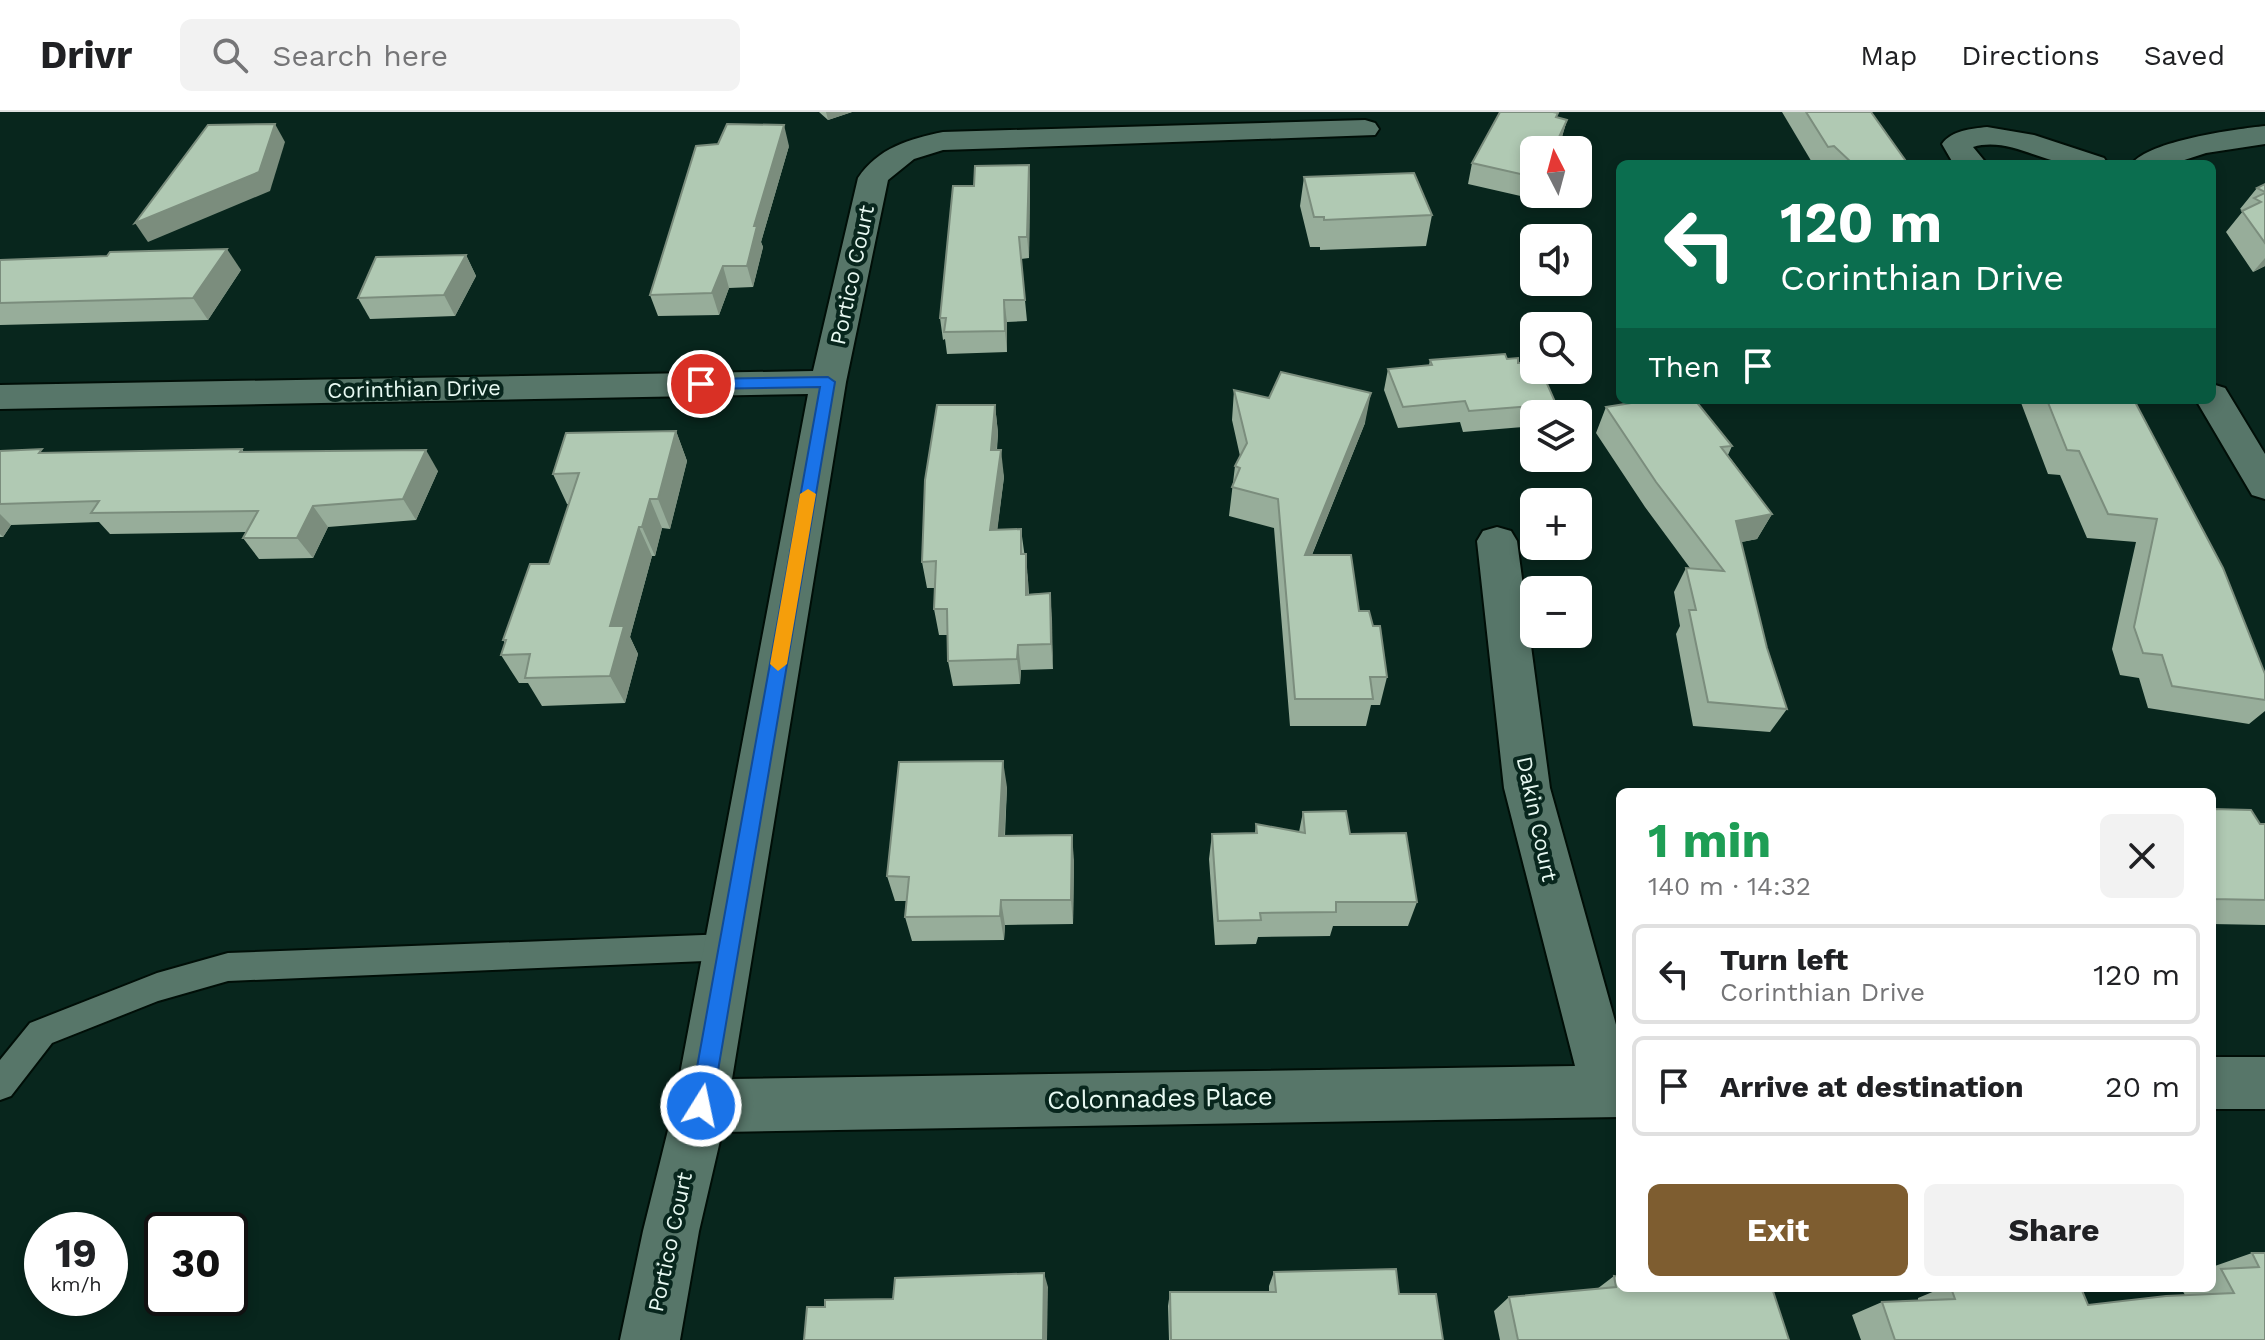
<!DOCTYPE html>
<html lang="en">
<head>
<meta charset="utf-8">
<style>
  :root { --surface:#fff; --page:#f2f2f2; --text:#202124; --muted:#757577; --line:#e0e0e0; --accent:#7e5d30 }
  body { margin:0; font-family:"Work Sans",sans-serif; background:var(--page); color:var(--text); height:100vh; display:flex; flex-direction:column; font-size:30px; white-space:nowrap }
  * { box-sizing:border-box; margin:0 }
  p { font-size:26px; color:var(--muted) }
  .icon { flex:none; width:44px; height:44px; fill:none; stroke:currentColor; stroke-width:2; stroke-linecap:round; stroke-linejoin:round }
  .map { position:relative; flex:1; overflow:hidden }
  .sheet { position:absolute; left:1616px; top:676px; width:600px; height:504px; display:flex; flex-direction:column; background:var(--surface); border-radius:12px; box-shadow:0 4px 12px #0003 }
  .sheet>* { flex:none }
  .top-card { position:absolute; left:1616px; top:48px; width:600px; height:244px; border-radius:12px; box-shadow:0 4px 12px #0003; background:#0b6e4f; color:#fff; overflow:hidden }
  .needle { width:52px; rotate:354deg }
  .controls { position:absolute; left:1520px; top:24px; display:grid; gap:16px }
  .controls a { display:grid; place-items:center; width:72px; height:72px; border-radius:12px; background:var(--surface); box-shadow:0 4px 12px #0003; font-size:40px }
  .speed { position:absolute; left:24px; top:1100px; display:flex; gap:16px; font-size:40px; font-weight:700; text-align:center }
  .speed>* { display:grid; place-content:center; width:104px; height:104px; border-radius:50%; background:var(--surface); box-shadow:0 4px 12px #0003; line-height:1 }
  .speed small { font-size:20px; font-weight:400 }
  .speed .limit { border:4px solid #111; border-radius:12px; background:#fff; color:#111 }
  .pin { position:absolute; display:grid; place-items:center; width:68px; height:68px; color:#fff; margin:-34px; border:4px solid #fff; border-radius:50%; box-shadow:0 2px 8px #0007 }
  .me { position:absolute; width:88px; margin:-44px; rotate:10deg; stroke-linejoin:round; filter:drop-shadow(0 0 6px #0008) }
  .turn { display:flex; align-items:center; gap:28px; height:168px; padding:0 32px; font-size:36px }
  .turn .icon { width:104px; height:104px; stroke-width:2.5 }
  .turn b { display:block; font-size:56px; line-height:68px }
  .then { display:flex; align-items:center; height:76px; padding:0 32px; background:#0003; gap:16px; font-size:30px }
  .round { display:grid; place-items:center; flex:none; width:84px; height:84px; border-radius:12px; background:var(--page) }
  .headline { display:flex; align-items:center; justify-content:space-between; height:136px; padding:0 32px }
  h1 { font-size:48px; font-weight:700; line-height:60px; color:#1e9e55 }
  .primary-button { display:flex; gap:16px; margin-top:auto; padding:16px 32px }
  .primary-button a { flex:1; height:92px; border-radius:12px; background:var(--accent); color:#fff; font-size:32px; font-weight:700; line-height:92px; text-align:center }
  .primary-button a+a { background:var(--page); color:var(--text) }
  ul { padding:0; list-style:none }
  li { display:flex; align-items:center; gap:24px; height:100px; margin:0 16px 12px; padding:0 16px; border:4px solid var(--line); border-radius:12px }
  li div { flex:1 }
  li b { display:block; font-size:30px }
  li em { font-style:normal }
  header { display:flex; align-items:center; gap:48px; box-sizing:border-box; height:112px; padding:0 40px; background:var(--surface); border-bottom:2px solid var(--line) }
  header strong { font-size:38px }
  nav { display:flex; gap:44px; margin-inline-start:auto; font-size:28px }
  .search { width:560px; height:72px; background:var(--page); display:flex; align-items:center; gap:20px; box-sizing:border-box; padding:0 28px; border-radius:12px; color:var(--muted); font-size:30px }
  .map>svg:first-child { display:block }
  .lines { fill:none; stroke-linecap:round; stroke-linejoin:round }
  .service-casing { stroke:#000e07; stroke-width:4 }
  .minor-casing { stroke:#000e07; stroke-width:4 }
  .service { fill:#577669; fill-rule:evenodd }
  .minor { fill:#577669; fill-rule:evenodd }
  .wall { fill:#97ad9a }
  .shaded-wall { fill:#7b8d7d }
  .building { fill:#b0c9b3; stroke:#7b8d7d; stroke-width:2 }
  .route { fill:#1a73e8; stroke:#114b97; stroke-width:2 }
  .slow { fill:#f59e0b }
  .labels { text-anchor:middle; dominant-baseline:central; stroke-width:8; stroke-linejoin:round; paint-order:stroke }
  .street-label { font-size:22px; fill:#e8f9f2; stroke:#08261d }
  .near-street-label { font-size:26px; fill:#e8f9f2; stroke:#08261d }
</style>
</head>
<body>
<header>
<strong>Drivr</strong>
<div class="search"><svg class="icon" aria-label="search" viewBox="0 0 24 24"><circle cx="10" cy="10" r="6"/><path d="M15 15l6 6"/></svg>Search here</div>
<nav><a>Map</a><a>Directions</a><a>Saved</a></nav>
</header>
<div class="map">
<svg width="2265" height="1228" viewBox="0 0 2265 1228">
  <rect width="100%" height="100%" fill="#08261d"/>
  <g class="lines">
    <g class="service-casing">
      <polygon id="service" points="729,822 739,826 744,835 739,844 729,848 228,869 158,889 52,931 11,984 0,988 0,948 30,911 157,861 228,841"/>
    </g>
    <g class="minor-casing">
      <g id="minor">
        <path d="M1365,8l10,3 4,6 -4,6 -432,15 -29,9 -26,21 -42,202 -114,697 843,-13 -71,-278 -27,-247 6,-10 14,-4 14,4 6,10 33,247 70,251v78l-898,15 -23,99 -19,109h-60l23,-109 31,-125 134,-712 -808,15v-24l813,-14 45,-193c20,-30 51,-39 85,-46z"/>
        <path d="M2265,14v18l-59,9 -34,11h-40c16,-23 104,-35 133,-38z"/>
        <path d="M1987,15l47,8 70,23 4,6c-15,0 -32,3 -46,-1 -29,-6 -58,-25 -89,-16l14,17 -34,-1 -11,-19c10,-14 29,-15 45,-17z"/>
        <polygon points="2212,272 2225,276 2265,342 2265,387 2252,383 2196,288 2212,288"/>
        <rect x="2212" y="945" width="53" height="52"/>
      </g>
    </g>
    <use href="#service" class="service"/>
    <use href="#minor" class="minor"/>
  </g>
  <g class="wall">
    <polygon points="819,0 852,0 828,8"/>
    <polygon points="1782,0 1871,0 1908,52 1813,52"/>
    <polygon points="1567,8 1561,28 1557,38 1534,38 1534,82 1537,82 1534,87 1468,72 1472,51"/>
    <polygon points="789,34 761,130 763,135 753,175 729,176 719,203 658,204 650,183"/>
    <polygon points="1029,53 1030,74 1029,146 1021,147 1027,209 1007,210 1007,240 947,242 945,227 943,228 940,206 974,74"/>
    <polygon points="1304,65 1432,103 1426,134 1320,138 1320,135 1310,135 1300,94"/>
    <polygon points="2265,72 2265,154 2253,160 2226,120 2243,99 2240,97 2257,76"/>
    <polygon points="466,143 476,164 455,204 370,207 358,186"/>
    <polygon points="0,148 241,158 208,208 0,213"/>
    <polygon points="1507,247 1518,251 1556,292 1553,302 1534,302 1534,314 1463,320 1460,310 1398,316 1384,278 1388,257 1429,253 1430,248"/>
    <polygon points="1234,278 1365,311 1312,443 1359,499 1387,565 1380,593 1371,593 1366,614 1290,614 1274,416 1229,404 1235,354 1240,344 1232,308"/>
    <polygon points="2020,288 2134,288 2265,562 2265,599 2249,612 2148,596 2139,566 2120,563 2112,537 2136,430 2087,426 2060,363 2048,362"/>
    <polygon points="995,293 998,321 997,338 1004,365 997,418 1021,417 1028,468 1029,482 1050,481 1053,557 1021,558 1020,572 953,574 948,549 948,523 939,523 934,497 935,476 927,476 922,450"/>
    <polygon points="1606,295 1732,334 1728,343 1772,402 1757,427 1741,430 1767,536 1787,597 1770,620 1693,614 1676,522 1680,514 1674,480 1686,456 1690,456 1645,395 1596,321"/>
    <polygon points="676,319 687,349 670,417 662,416 655,444 652,444 630,525 638,542 625,591 542,594 528,571 519,571 501,543 505,531 503,528 549,452 569,392 567,392 553,362"/>
    <polygon points="242,337 244,340 438,359 416,408 328,415 313,446 259,447 243,426 246,420 110,422 99,410 11,413 3,425 0,425 0,339 46,341"/>
    <polygon points="1007,675 1005,724 1074,748 1073,812 1005,813 1004,828 912,829 905,805 906,789 895,789 887,764"/>
    <polygon points="2212,697 2260,712 2265,712 2265,813 2212,812"/>
    <polygon points="1303,700 1350,722 1417,790 1408,814 1333,814 1330,824 1258,825 1256,832 1215,833 1209,747 1212,722 1255,721 1256,712 1299,720"/>
    <polygon points="2252,1141 2265,1141 2265,1228 1861,1228 1852,1203 1882,1190 1918,1188 1918,1186 1942,1176 2081,1176 2088,1193 2185,1183 2181,1176 2212,1176 2212,1155"/>
    <polygon points="1274,1160 1399,1182 1443,1228 1169,1228 1168,1194 1170,1180 1269,1180 1269,1174"/>
    <polygon points="1614,1164 1789,1228 1500,1228 1494,1199 1509,1185 1597,1177"/>
  </g>
  <g class="shaded-wall">
    <polygon points="826,0 852,0 828,8"/>
    <polygon points="1567,8 1561,28 1557,38 1553,38"/>
    <polygon points="275,12 285,30 270,79 148,130 135,111"/>
    <polygon points="784,13 789,34 761,130 763,135 753,175 747,154 754,114"/>
    <polygon points="1029,53 1030,74 1029,146 1027,125"/>
    <polygon points="227,137 241,158 208,208 193,186"/>
    <polygon points="466,143 476,164 455,204 444,183"/>
    <polygon points="2265,146 2265,154 2253,160"/>
    <polygon points="723,154 729,176 719,203 712,181"/>
    <polygon points="1004,188 1007,210 1007,240 1005,219"/>
    <polygon points="1371,281 1365,311 1300,472 1305,443"/>
    <polygon points="995,293 998,321 994,365 991,338"/>
    <polygon points="676,319 687,349 670,417 658,387"/>
    <polygon points="426,338 438,359 416,408 403,387"/>
    <polygon points="1001,338 1004,365 994,445 990,418"/>
    <polygon points="650,387 662,416 655,444 642,415"/>
    <polygon points="313,394 328,415 313,446 297,426"/>
    <polygon points="0,402 11,413 3,425 0,422"/>
    <polygon points="1772,402 1757,427 1722,434 1736,409"/>
    <polygon points="639,415 652,444 630,525 638,542 625,591 610,564 610,514"/>
    <polygon points="1026,442 1028,468 1029,509 1026,483"/>
    <polygon points="1050,481 1052,507 1053,557 1051,532"/>
    <polygon points="1018,533 1021,558 1020,572 1017,547"/>
    <polygon points="1003,649 1007,675 1003,749 999,724"/>
    <polygon points="1072,723 1074,748 1073,812 1071,788"/>
    <polygon points="1001,788 1005,813 1004,828 1000,804"/>
    <polygon points="1044,1161 1048,1175 1047,1228 1043,1228"/>
  </g>
  <g class="building">
    <polygon points="1500,0 1553,0 1558,1 1556,5 1567,8 1553,38 1534,38 1534,65 1472,51"/>
    <polygon points="1806,0 1871,0 1908,52 1853,52 1834,34 1828,35"/>
    <polygon points="275,12 259,60 135,111 208,13"/>
    <polygon points="727,12 784,13 754,114 757,114 747,154 723,154 712,181 650,183 696,34 718,32"/>
    <polygon points="1029,53 1027,125 1019,125 1025,188 1004,188 1005,219 944,220 946,206 940,206 953,74 974,74 975,54"/>
    <polygon points="1414,61 1432,103 1324,108 1324,105 1314,105 1304,65"/>
    <polygon points="2265,72 2265,80 2257,76"/>
    <polygon points="2265,81 2265,131 2242,99 2261,90 2254,86"/>
    <polygon points="227,137 193,186 0,191 0,148 107,144 110,140"/>
    <polygon points="466,143 444,183 358,186 376,145"/>
    <polygon points="1505,242 1507,247 1518,246 1518,251 1534,250 1534,258 1541,258 1556,292 1469,299 1465,289 1403,295 1388,257 1432,253 1430,248"/>
    <polygon points="1281,260 1371,281 1305,443 1351,443 1359,499 1369,499 1373,514 1380,514 1387,565 1370,565 1373,587 1295,587 1278,387 1232,375 1240,356 1235,354 1247,331 1234,278 1269,286"/>
    <polygon points="1650,288 1695,288 1732,334 1721,335 1772,402 1736,409 1767,536 1787,597 1708,590 1689,498 1696,498 1686,456 1724,459 1656,370 1606,295"/>
    <polygon points="2047,288 2134,288 2223,456 2265,562 2265,588 2172,574 2162,543 2143,541 2134,515 2157,407 2108,402 2079,339 2067,338"/>
    <polygon points="937,293 995,293 991,338 1001,338 990,418 1021,417 1021,442 1026,442 1026,483 1050,481 1051,532 1018,533 1017,547 948,549 947,497 934,497 936,449 922,450 925,368"/>
    <polygon points="676,319 658,387 650,387 642,415 639,415 610,514 624,514 610,564 525,566 530,542 501,543 506,528 503,528 530,452 549,452 579,361 553,362 566,321"/>
    <polygon points="42,337 39,341 242,337 240,340 426,338 403,387 313,394 297,426 243,426 258,399 91,401 99,389 0,392 0,339"/>
    <polygon points="1003,649 999,724 1072,723 1071,788 1001,788 1000,804 905,805 909,765 887,764 899,650"/>
    <polygon points="2212,697 2251,698 2260,712 2265,712 2265,788 2212,787"/>
    <polygon points="1346,699 1350,722 1406,721 1417,790 1336,790 1336,800 1260,801 1261,808 1218,809 1212,722 1257,721 1256,712 1305,721 1303,700"/>
    <polygon points="2252,1141 2265,1141 2265,1228 1895,1228 1882,1190 1955,1187 1951,1176 2081,1176 2088,1193 2166,1184 2234,1181 2221,1157 2259,1155"/>
    <polygon points="1396,1157 1399,1182 1436,1182 1443,1228 1171,1228 1170,1180 1276,1180 1274,1160"/>
    <polygon points="1044,1161 1043,1228 804,1228 807,1195 825,1195 825,1188 893,1187 895,1166"/>
    <polygon points="1614,1164 1620,1165 1620,1176 1772,1176 1789,1228 1518,1228 1509,1185 1616,1175"/>
  </g>
  <polygon class="route" points="828,265 835,270 712,994 709,1001 701,1005 693,1001 690,994 820,275 701,277 693,272 701,267"/>
  <polygon class="slow" points="808,377 816,382 787,552 778,559 770,552 800,382"/>
  <g class="labels">
    <g class="street-label">
      <text transform="translate(852 163) rotate(-78)">Portico Court</text>
      <text transform="translate(414 277) rotate(-1)">Corinthian Drive</text>
      <text transform="translate(1537 707) rotate(78)">Dakin Court</text>
      <text transform="translate(670 1130) rotate(-78)">Portico Court</text>
    </g>
    <g class="near-street-label">
      <text transform="translate(1160 986) rotate(-1)">Colonnades Place</text>
    </g>
  </g>
</svg>
<div class="controls">
<a><svg class="needle" viewBox="-14 -14 28 28"><path d="M0-13l5 13h-10z" fill="#e53935"/><path d="M0 13l5-13h-10z" fill="#757577"/></svg></a>
<a><svg class="icon" aria-label="sound" viewBox="0 0 24 24"><path d="M4 9h4l5-4v14l-5-4H4zM17 9q2 3 0 6"/></svg></a>
<a><svg class="icon" aria-label="search" viewBox="0 0 24 24"><circle cx="10" cy="10" r="6"/><path d="M15 15l6 6"/></svg></a>
<a><svg class="icon" aria-label="layers" viewBox="0 0 24 24"><path d="M12 4l9 5-9 5-9-5zM3 14l9 5 9-5"/></svg></a>
<a>+</a>
<a>−</a>
</div>
<div class="speed"><div>19<small>km/h</small></div><div class="limit">30</div></div>
<div class="pin" style="left:701px;top:272px;background:#d93025"><svg class="icon" aria-label="arrive" viewBox="0 0 24 24"><path d="M6 21V4h12l-3 4 3 4H6"/></svg></div>
<svg class="me" style="left:701px;top:994px" viewBox="-20 -20 40 40"><circle r="17" fill="#1a73e8" stroke="#fff" stroke-width="3"/><path d="M0-11L8 9 0 5-8 9z" fill="#fff"/></svg>
<div class="top-card">
<div class="turn"><svg class="icon" aria-label="left" viewBox="0 0 24 24"><path d="M17 20v-9H6M10 6l-5 5 5 5"/></svg><div><b>120 m</b>Corinthian Drive</div></div>
<div class="then">Then<svg class="icon" aria-label="arrive" viewBox="0 0 24 24"><path d="M6 21V4h12l-3 4 3 4H6"/></svg></div>
</div>
<section class="sheet">
<div class="headline"><div><h1>1 min</h1><p>140 m · 14:32</p></div><a class="round"><svg class="icon" aria-label="close" viewBox="0 0 24 24"><path d="M6 6l12 12M18 6L6 18"/></svg></a></div>
<ul>
<li><svg class="icon" aria-label="left" viewBox="0 0 24 24"><path d="M17 20v-9H6M10 6l-5 5 5 5"/></svg><div><b>Turn left</b><p>Corinthian Drive</p></div><em>120 m</em></li>
<li><svg class="icon" aria-label="arrive" viewBox="0 0 24 24"><path d="M6 21V4h12l-3 4 3 4H6"/></svg><div><b>Arrive at destination</b></div><em>20 m</em></li>
</ul>
<div class="primary-button"><a>Exit</a><a>Share</a></div>
</section>
</div>
</body>
</html>
